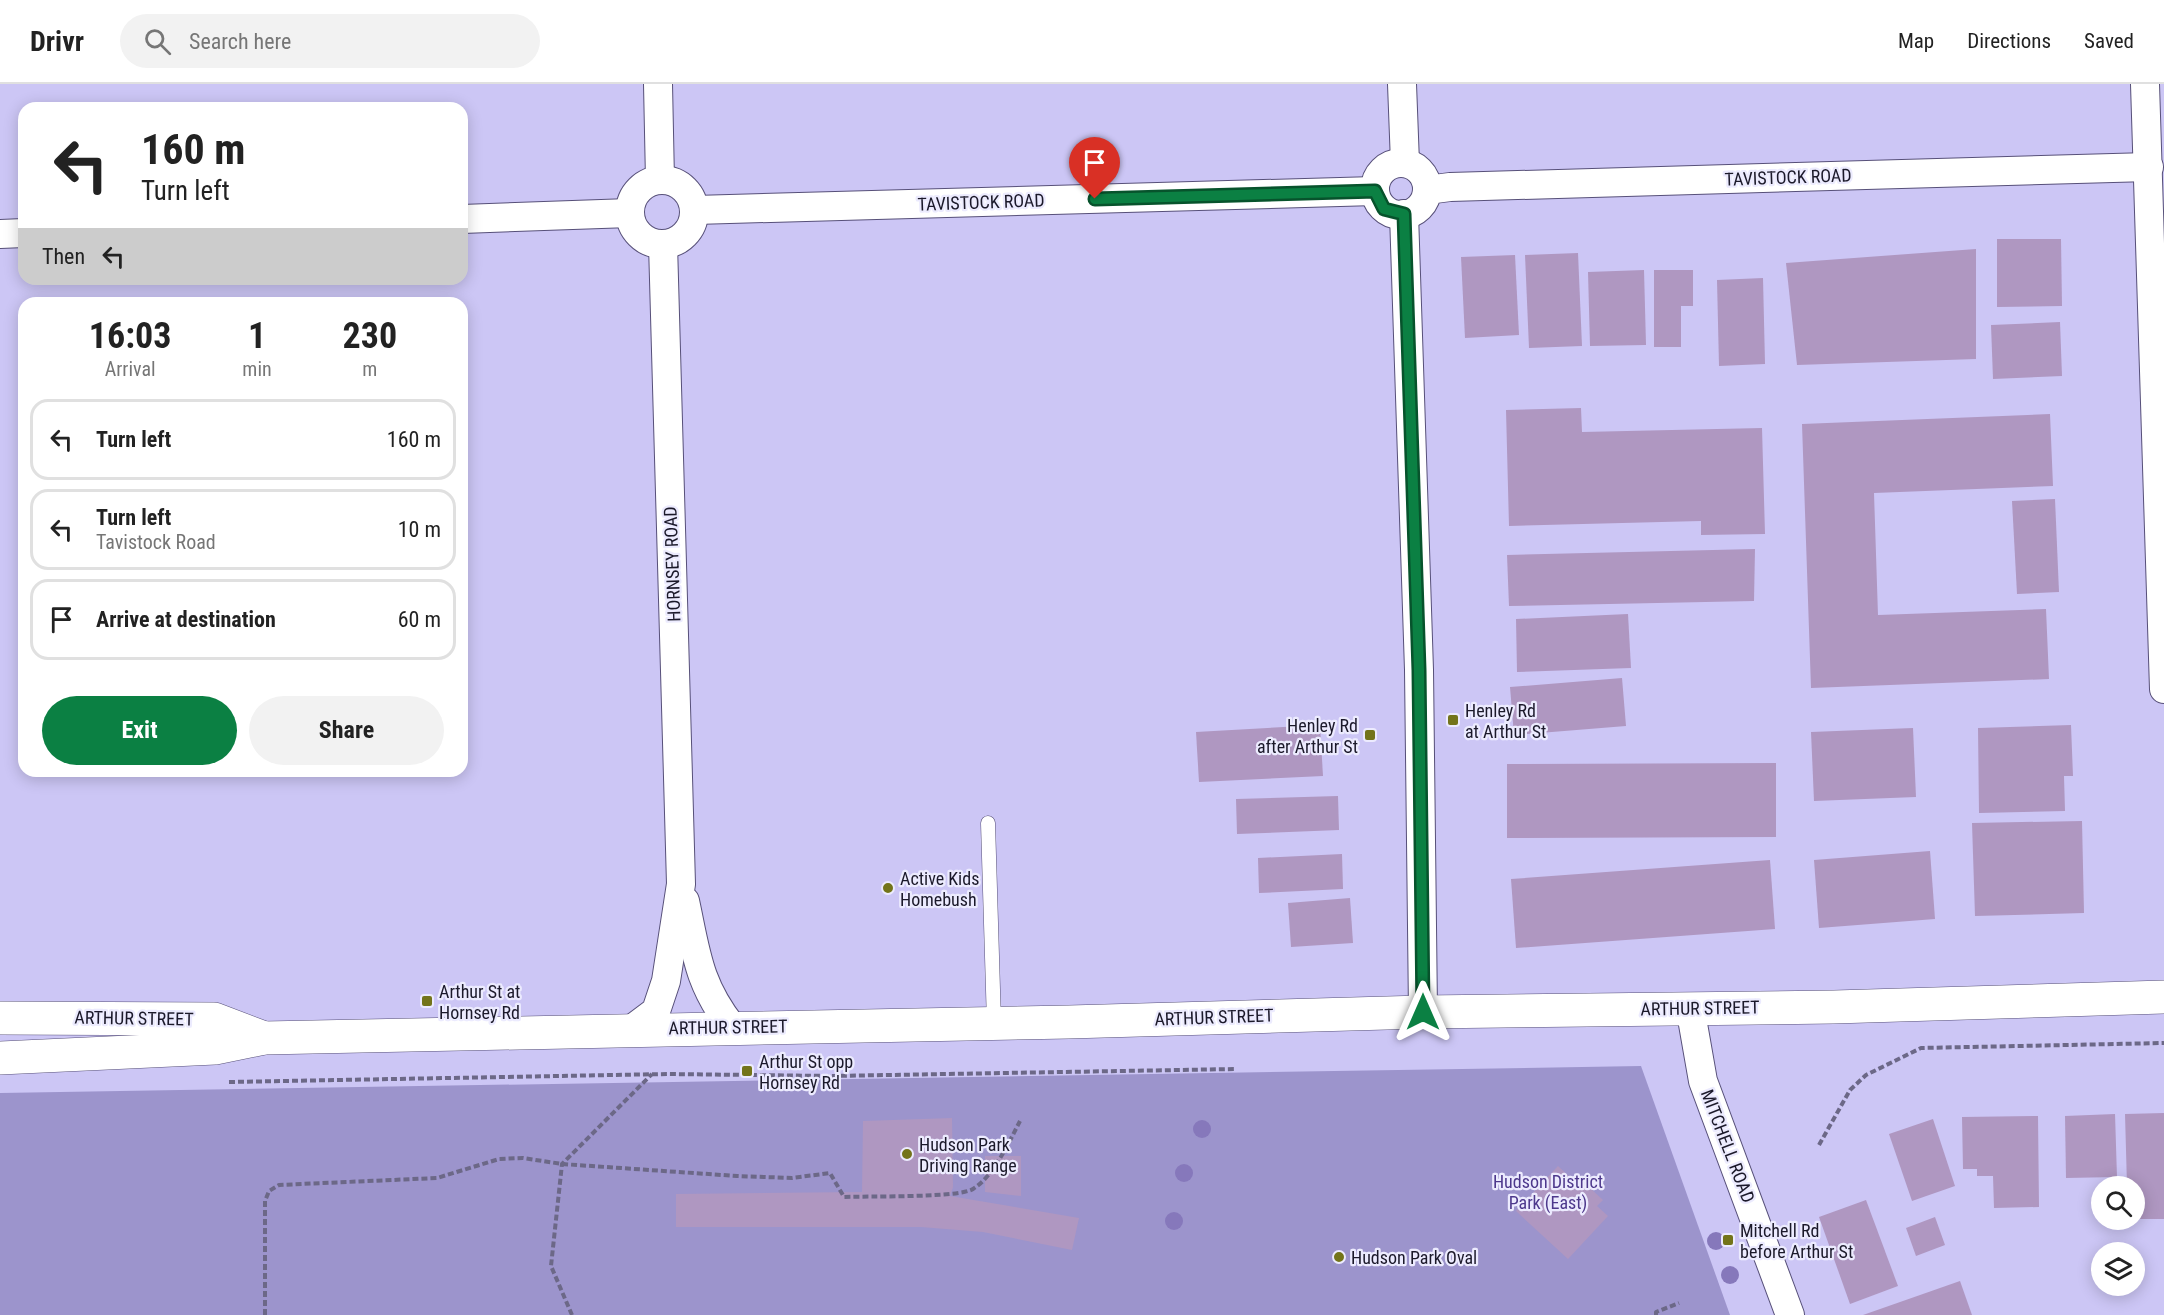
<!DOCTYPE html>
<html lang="en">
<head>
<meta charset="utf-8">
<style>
  :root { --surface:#fff; --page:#f2f2f2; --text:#222; --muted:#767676; --line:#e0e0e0; --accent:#0b8043 }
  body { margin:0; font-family:"Roboto Condensed",sans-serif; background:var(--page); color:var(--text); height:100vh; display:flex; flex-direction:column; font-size:22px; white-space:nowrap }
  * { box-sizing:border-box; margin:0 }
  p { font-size:20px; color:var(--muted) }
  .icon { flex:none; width:33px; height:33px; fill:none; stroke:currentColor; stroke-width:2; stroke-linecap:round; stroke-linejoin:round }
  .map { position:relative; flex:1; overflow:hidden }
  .details { position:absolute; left:18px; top:213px; width:450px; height:480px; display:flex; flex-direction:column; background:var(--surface); border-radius:18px; box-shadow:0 3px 15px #0003 }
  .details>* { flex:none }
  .top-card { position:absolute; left:18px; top:18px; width:450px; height:183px; border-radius:18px; box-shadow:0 3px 15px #0003; background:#fff; color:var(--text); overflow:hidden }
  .controls { position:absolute; left:2091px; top:1092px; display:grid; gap:12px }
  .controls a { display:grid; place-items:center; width:54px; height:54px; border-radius:50%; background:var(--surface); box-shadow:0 3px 15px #0003; font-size:30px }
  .pin { position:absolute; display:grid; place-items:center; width:51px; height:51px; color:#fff; margin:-62px -26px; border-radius:50% 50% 50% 0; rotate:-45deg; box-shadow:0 0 6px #0007 }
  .pin .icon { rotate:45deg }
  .me { position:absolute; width:66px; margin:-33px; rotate:0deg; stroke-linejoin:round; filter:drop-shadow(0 0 4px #0008) }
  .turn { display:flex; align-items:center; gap:21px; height:126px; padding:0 24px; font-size:27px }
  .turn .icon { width:78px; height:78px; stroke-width:2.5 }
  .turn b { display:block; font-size:42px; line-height:51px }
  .then { display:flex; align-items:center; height:57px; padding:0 24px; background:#0003; gap:12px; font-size:22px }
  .eta { display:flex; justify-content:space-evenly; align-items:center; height:102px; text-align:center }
  .eta b { font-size:36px; font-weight:700; line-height:42px }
  .cta { display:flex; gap:12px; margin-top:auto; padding:12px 24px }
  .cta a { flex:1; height:69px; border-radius:36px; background:var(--accent); color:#fff; font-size:24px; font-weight:700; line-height:69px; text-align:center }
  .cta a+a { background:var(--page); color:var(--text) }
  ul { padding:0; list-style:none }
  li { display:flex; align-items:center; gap:18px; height:81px; margin:0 12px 9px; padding:0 12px; border:3px solid var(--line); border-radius:18px }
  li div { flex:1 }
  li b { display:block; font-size:22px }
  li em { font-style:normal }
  header { display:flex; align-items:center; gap:36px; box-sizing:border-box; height:84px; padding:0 30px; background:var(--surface); border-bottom:2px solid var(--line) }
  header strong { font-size:28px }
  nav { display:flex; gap:33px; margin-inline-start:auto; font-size:21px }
  .search { width:420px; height:54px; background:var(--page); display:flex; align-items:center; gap:15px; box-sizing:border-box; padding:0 21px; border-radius:33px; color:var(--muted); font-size:22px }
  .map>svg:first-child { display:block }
  .green { fill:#9c94cc }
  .building { fill:#af97c1 }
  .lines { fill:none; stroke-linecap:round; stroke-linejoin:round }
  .service-casing { stroke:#575079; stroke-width:15 }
  .minor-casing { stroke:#575079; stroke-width:30 }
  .secondary-casing { stroke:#575079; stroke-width:34 }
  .path { stroke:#6c6887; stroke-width:4; stroke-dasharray:6 3; stroke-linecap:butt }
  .service { stroke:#fff; stroke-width:14 }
  .minor { stroke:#fff; stroke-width:28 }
  .secondary { stroke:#fff; stroke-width:33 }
  .tree { fill:#8678bb }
  .route-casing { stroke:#07532c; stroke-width:15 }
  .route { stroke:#0b8043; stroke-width:10 }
  .poi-dot { fill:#73741a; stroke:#ecebfe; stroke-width:2 }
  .labels { text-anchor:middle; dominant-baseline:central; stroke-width:4.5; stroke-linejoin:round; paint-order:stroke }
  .street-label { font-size:18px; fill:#1b192a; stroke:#ecebfe }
  .poi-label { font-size:18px; fill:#1b192a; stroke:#ecebfe; text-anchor:start }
  .park-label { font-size:18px; fill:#4d388c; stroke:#ecebfe }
</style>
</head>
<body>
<header>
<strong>Drivr</strong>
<div class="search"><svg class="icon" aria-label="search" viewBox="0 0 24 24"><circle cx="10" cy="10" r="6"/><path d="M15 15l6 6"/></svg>Search here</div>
<nav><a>Map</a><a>Directions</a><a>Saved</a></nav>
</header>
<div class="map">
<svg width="2164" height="1231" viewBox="0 0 2164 1231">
  <rect width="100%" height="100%" fill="#ccc6f5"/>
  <polygon class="green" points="1641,982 1730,1231 0,1231 0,1009"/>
  <g class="building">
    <polygon points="1997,155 2061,155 2062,222 1997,223"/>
    <polygon points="1976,165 1976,275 1797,281 1786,179"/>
    <polygon points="1578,169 1582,262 1529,264 1525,171"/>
    <polygon points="1515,171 1519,251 1465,254 1461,173"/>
    <polygon points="1644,186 1646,261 1590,262 1588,188"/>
    <polygon points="1654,186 1693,186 1693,222 1681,222 1681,263 1654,263"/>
    <polygon points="1763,194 1765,280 1719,282 1717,196"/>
    <polygon points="2060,238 2062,292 1993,295 1991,241"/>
    <polygon points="1581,324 1582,348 1762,344 1765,450 1701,451 1701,437 1509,442 1506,326"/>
    <polygon points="2050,330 2053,402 1874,409 1878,531 2046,525 2049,595 1811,604 1802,340"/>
    <polygon points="2055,415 2059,508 2017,510 2012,417"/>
    <polygon points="1755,465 1754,517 1509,522 1507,471"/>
    <polygon points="1628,530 1631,584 1517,588 1516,535"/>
    <polygon points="1622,594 1626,642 1514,651 1510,603"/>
    <polygon points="1320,641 1323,692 1199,698 1196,648"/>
    <polygon points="2071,641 2073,692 2064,692 2065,727 1979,729 1978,644"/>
    <polygon points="1913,644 1916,713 1814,717 1811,648"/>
    <polygon points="1776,679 1776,753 1507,754 1507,680"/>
    <polygon points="1338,712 1339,746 1237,750 1236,715"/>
    <polygon points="2082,737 2084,829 1975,832 1972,739"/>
    <polygon points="1930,767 1935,835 1819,844 1814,776"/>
    <polygon points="1342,770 1343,805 1259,809 1258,774"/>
    <polygon points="1770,776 1775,845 1516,864 1511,795"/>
    <polygon points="1350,814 1353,859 1291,863 1288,819"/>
    <polygon points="2164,1029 2164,1135 2134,1135 2134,1102 2127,1102 2125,1030"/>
    <polygon points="2115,1030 2117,1093 2066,1094 2065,1032"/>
    <polygon points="2038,1032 2039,1123 1994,1124 1993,1092 1977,1092 1977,1085 1963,1085 1962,1033"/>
    <polygon points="952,1034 953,1103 950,1112 1079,1134 1072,1166 983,1148 921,1143 676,1143 676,1110 862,1108 863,1037"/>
    <polygon points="1933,1035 1955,1102 1912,1117 1889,1050"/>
    <polygon points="985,1072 1021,1072 1021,1112 985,1108"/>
    <polygon points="1558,1082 1573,1096 1577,1092 1603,1116 1597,1122 1608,1132 1568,1175 1516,1127"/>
    <polygon points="1866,1116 1898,1202 1850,1220 1819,1133"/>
    <polygon points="1935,1133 1945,1161 1916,1172 1906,1144"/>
    <rect x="2097" y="1186" width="5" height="16"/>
    <polygon points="1960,1197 1972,1231 1863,1231"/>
  </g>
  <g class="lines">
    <g class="service-casing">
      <polyline id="service" points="988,739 994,939"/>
    </g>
    <g class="minor-casing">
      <g id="minor">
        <polyline points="658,0 660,96"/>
        <polyline points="1402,0 1405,79"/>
        <polyline points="2145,0 2164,605"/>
        <circle cx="1401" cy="105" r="26"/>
        <circle cx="662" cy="128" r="32"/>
        <polyline points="1427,106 1450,103 2149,83"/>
        <polyline points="695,126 1375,107"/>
        <polyline points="1404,130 1419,586 1423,928"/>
        <polyline points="462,135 630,129"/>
        <polyline points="0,150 24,149"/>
        <path d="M685,817c11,51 13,83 47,126"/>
        <polyline points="1690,923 1703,997 1790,1231"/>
        <polyline points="632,945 656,927 666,897 681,800 663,160"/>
      </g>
    </g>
    <g class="secondary-casing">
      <g id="secondary">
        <polyline points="0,934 214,935 264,954"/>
        <polyline points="0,974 215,964 264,954 1069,938 1423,928 1834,923 2164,913"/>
      </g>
    </g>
    <g class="path">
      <polyline points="229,998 668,990 831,992 1236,985"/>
      <polyline points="1819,1061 1850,1006 1866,991 1921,964 2164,959"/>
      <path d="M265,1231v-114l4,-10 10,-6 158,-7 62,-19 24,-1 39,6 175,12 55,2 38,-5 14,24c23,-1 115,1 129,-8 21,-13 36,-47 47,-68"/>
      <polyline points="572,1231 551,1182 562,1080 652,990"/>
      <polyline points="1656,1231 1656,1228 1679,1219"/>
    </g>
    <use href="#service" class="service"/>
    <use href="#minor" class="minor"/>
    <use href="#secondary" class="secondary"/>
  </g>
  <g class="tree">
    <circle cx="1202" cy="1045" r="9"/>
    <circle cx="1184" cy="1089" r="9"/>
    <circle cx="1174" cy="1137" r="9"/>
    <circle cx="1716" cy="1157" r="9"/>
    <circle cx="1730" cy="1191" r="9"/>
  </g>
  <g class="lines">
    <g class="route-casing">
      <polyline id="route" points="1095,115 1375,107 1384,125 1404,130 1419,586 1423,928"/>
    </g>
    <use href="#route" class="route"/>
  </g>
  <g class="poi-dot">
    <rect x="1447" y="630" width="12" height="12" rx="3"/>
    <rect x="1364" y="645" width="12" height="12" rx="3"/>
    <circle cx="888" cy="804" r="6"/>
    <rect x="421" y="911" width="12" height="12" rx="3"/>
    <rect x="741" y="981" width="12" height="12" rx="3"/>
    <circle cx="907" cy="1070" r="6"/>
    <rect x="1722" y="1150" width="12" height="12" rx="3"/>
    <circle cx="1339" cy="1173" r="6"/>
  </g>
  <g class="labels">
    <g class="street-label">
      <text transform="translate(1788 93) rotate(-2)">TAVISTOCK ROAD</text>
      <text transform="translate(981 118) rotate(-2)">TAVISTOCK ROAD</text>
      <text transform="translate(672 480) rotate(-92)">HORNSEY ROAD</text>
      <text transform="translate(1700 924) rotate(-1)">ARTHUR STREET</text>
      <text transform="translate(1214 933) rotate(-2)">ARTHUR STREET</text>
      <text transform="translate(134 934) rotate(1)">ARTHUR STREET</text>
      <text transform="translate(728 943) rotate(-1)">ARTHUR STREET</text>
      <text transform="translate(1728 1062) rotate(69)">MITCHELL ROAD</text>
    </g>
    <g class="poi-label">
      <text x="1465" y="626">Henley Rd<tspan x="1465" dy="21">at Arthur St</tspan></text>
      <text x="1358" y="641" text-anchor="end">Henley Rd<tspan x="1358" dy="21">after Arthur St</tspan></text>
      <text x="900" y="794">Active Kids<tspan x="900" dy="21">Homebush</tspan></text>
      <text x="439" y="907">Arthur St at<tspan x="439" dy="21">Hornsey Rd</tspan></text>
      <text x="759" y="977">Arthur St opp<tspan x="759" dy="21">Hornsey Rd</tspan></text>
      <text x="919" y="1060">Hudson Park<tspan x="919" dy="21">Driving Range</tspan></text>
      <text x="1740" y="1146">Mitchell Rd<tspan x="1740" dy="21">before Arthur St</tspan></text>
      <text x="1351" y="1173">Hudson Park Oval</text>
    </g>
    <g class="park-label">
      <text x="1548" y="1097">Hudson District<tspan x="1548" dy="21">Park (East)</tspan></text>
    </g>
  </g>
</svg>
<div class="controls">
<a><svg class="icon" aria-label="search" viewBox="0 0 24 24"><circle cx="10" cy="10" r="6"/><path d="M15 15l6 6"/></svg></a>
<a><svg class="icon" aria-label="layers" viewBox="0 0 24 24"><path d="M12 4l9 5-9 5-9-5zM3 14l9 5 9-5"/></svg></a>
</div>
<div class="pin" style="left:1095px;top:115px;background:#d93025"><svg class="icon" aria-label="arrive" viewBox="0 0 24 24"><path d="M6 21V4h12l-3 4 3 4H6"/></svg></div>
<svg class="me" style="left:1423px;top:928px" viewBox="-20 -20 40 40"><path d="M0-17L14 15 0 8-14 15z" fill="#0b8043" stroke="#fff" stroke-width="4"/></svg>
<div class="top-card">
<div class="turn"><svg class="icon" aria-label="left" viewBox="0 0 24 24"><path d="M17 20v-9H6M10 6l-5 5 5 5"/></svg><div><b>160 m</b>Turn left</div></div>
<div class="then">Then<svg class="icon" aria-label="left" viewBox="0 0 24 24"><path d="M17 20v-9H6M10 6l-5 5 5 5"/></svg></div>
</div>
<section class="details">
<div class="eta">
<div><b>16:03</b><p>Arrival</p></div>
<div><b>1</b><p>min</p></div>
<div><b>230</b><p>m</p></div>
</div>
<ul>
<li><svg class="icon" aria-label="left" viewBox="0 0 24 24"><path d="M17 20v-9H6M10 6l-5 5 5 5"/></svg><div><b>Turn left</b></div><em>160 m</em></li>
<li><svg class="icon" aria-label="left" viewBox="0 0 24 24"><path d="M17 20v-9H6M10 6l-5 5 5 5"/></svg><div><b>Turn left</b><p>Tavistock Road</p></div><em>10 m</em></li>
<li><svg class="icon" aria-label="arrive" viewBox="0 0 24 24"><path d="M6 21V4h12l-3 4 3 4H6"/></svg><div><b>Arrive at destination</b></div><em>60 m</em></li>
</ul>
<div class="cta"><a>Exit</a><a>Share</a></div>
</section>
</div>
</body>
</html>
